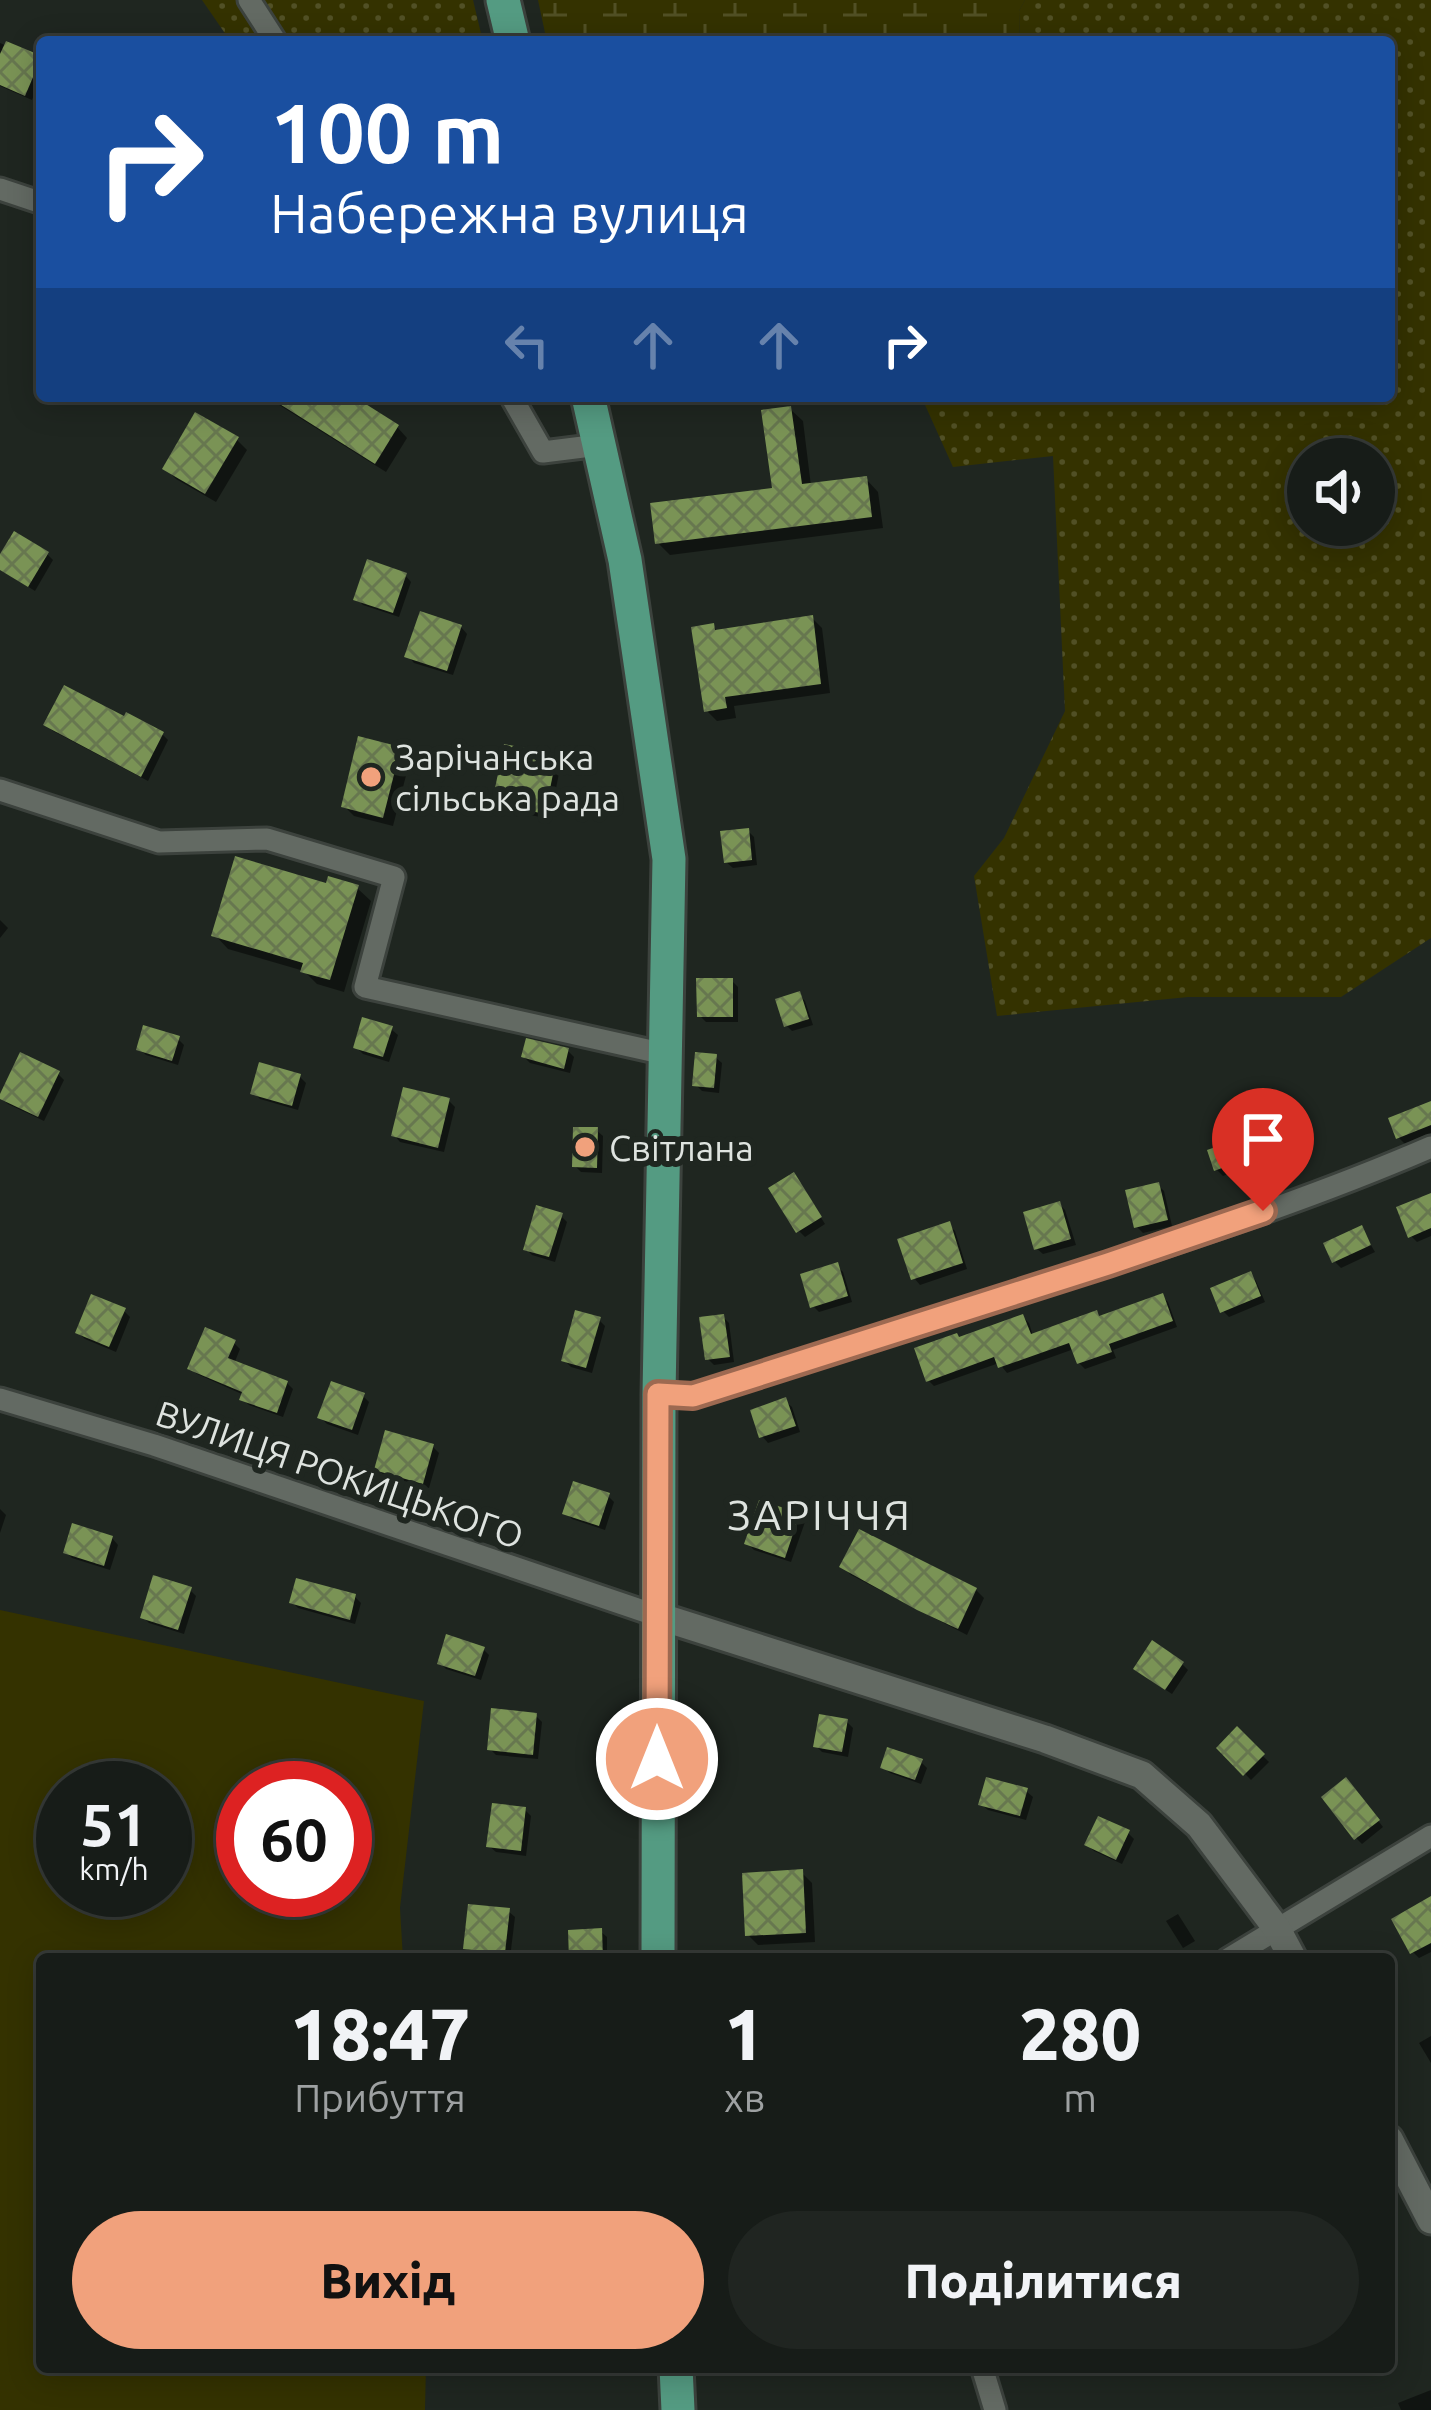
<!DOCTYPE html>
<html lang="uk">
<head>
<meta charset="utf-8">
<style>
  :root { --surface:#171c18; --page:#202521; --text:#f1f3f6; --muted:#9ea1a2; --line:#363a37; --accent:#f1a17c }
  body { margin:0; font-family:Ubuntu,sans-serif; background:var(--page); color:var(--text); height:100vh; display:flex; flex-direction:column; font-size:45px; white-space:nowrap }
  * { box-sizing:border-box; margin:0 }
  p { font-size:39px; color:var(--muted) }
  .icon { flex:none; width:66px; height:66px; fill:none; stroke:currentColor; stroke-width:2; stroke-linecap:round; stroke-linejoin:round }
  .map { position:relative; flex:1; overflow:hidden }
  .side { position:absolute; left:36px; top:1953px; width:1359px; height:420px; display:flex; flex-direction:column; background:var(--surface); border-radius:12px; box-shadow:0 6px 30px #0003,0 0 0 3px var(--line) }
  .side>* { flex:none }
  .banner { position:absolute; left:36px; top:36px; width:1359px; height:366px; border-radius:12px; box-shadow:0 6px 30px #0003,0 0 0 3px var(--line); background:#1a4fa0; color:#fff; overflow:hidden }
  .fabs { position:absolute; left:1287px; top:438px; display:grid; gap:24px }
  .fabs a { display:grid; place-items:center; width:108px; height:108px; border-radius:50%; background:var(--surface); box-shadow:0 6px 30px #0003,0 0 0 3px var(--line); font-size:60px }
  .speed { position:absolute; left:36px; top:1761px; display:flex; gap:24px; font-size:60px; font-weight:700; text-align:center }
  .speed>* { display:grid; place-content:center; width:156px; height:156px; border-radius:50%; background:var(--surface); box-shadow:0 6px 30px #0003,0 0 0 3px var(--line); line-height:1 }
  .speed small { font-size:30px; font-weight:400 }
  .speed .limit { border:18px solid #d22; background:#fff; color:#111 }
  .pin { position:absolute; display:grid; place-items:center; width:102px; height:102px; color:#fff; margin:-123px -51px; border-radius:50% 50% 50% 0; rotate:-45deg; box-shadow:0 0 12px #0007 }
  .pin .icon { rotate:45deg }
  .me { position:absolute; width:132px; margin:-66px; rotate:0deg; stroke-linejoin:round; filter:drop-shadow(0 0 9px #0008) }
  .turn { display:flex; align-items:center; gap:42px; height:252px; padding:0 36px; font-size:54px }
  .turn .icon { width:156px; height:156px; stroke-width:2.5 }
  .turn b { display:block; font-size:84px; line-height:102px }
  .lanes { display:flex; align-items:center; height:114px; padding:0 36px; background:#0003; justify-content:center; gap:60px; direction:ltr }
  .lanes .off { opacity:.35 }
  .eta { display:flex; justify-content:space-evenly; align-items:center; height:204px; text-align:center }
  .eta b { font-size:72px; font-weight:800; line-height:84px }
  .button { display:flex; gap:24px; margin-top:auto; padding:24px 36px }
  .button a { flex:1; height:138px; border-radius:72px; background:var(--accent); color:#111; font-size:48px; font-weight:800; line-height:138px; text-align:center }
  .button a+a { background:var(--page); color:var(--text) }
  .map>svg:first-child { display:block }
  .grass { fill:url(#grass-dots); fill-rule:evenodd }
  .wetland { fill:url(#wetland-marsh) }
  .green { fill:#343200; fill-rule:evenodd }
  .shadow { fill:#0007 }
  .building { fill:url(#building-cross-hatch) }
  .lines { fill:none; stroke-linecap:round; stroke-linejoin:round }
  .minor-casing { stroke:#3c423d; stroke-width:27 }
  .tertiary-casing { stroke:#3c423d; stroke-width:33 }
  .primary-casing { stroke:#3c423d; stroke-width:39 }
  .minor { stroke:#636a63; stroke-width:21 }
  .tertiary { stroke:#636a63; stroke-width:27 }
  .primary { stroke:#549b82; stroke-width:33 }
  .route-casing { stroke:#9d6951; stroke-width:30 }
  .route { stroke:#f1a17c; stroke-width:21 }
  .poi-dot { fill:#f1a17c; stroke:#1f2620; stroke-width:4.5 }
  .labels { text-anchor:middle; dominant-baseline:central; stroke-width:12; stroke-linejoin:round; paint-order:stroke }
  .poi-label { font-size:36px; fill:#dee3df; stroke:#1f2620; text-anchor:start }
  .street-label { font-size:36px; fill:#dee3df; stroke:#1f2620 }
  .quarter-label { font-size:42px; letter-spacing:3px; fill:#dee3df; stroke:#1f2620 }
</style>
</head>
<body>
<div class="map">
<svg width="1431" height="2410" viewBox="0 0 1431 2410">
  <defs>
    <pattern id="grass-dots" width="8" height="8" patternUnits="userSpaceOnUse" patternTransform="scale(3)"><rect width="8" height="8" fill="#343200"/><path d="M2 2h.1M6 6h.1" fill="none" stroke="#515025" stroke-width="1.8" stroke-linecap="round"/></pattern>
    <pattern id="wetland-marsh" width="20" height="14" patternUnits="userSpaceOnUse" patternTransform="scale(3)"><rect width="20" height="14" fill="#343200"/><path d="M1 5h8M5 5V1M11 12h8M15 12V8" fill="none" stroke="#515025"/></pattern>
    <pattern id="building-cross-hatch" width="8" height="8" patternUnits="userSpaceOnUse" patternTransform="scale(3)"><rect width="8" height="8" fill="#7a9355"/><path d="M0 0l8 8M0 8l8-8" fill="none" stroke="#67774f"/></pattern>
  </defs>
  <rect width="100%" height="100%" fill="#1f2620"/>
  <g class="grass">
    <polygon points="202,0 473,0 483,42 231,42"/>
    <path d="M1025,0h406v938l-90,59h-153l-191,19 -23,-140 30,-38 61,-127 -12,-255 -100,11 -32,-71h468v-354h-369l-1,-31zM1308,459h66v66h-66z"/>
  </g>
  <polygon class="wetland" points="538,0 1025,0 1019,11 1020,42 547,42"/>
  <path class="green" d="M0,1610l424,91 -24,207 3,51h-361v408h384l-1,43h-425zM63,1788h102v102h-102zM243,1788h102v102h-102z"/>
  <g class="shadow">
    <polygon points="0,43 42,61 42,75 32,100 0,86"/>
    <polygon points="265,396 347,396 398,428 407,438 386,472"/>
    <polygon points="790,409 803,421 811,486 866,479 878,492 883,528 670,555 657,542 775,491"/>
    <polygon points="237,440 247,450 216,502 176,479 166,469"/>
    <polygon points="47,554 53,560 35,591 0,569 0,560"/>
    <polygon points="405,575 411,582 399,617 363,605 357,599"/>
    <polygon points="812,618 822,628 830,693 734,706 736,718 717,721 707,711 713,626 719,633"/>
    <polygon points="461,627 467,634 453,675 414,663 408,656"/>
    <polygon points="47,725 162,734 168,740 148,781 53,731"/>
    <polygon points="400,750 410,760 393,826 354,816 344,806"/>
    <polygon points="555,757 561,763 550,819 501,809 495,802"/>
    <polygon points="748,831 754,837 757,865 733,868 726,862"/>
    <polygon points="328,886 357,888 371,901 344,992 317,984 304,971 228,949 215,935"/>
    <polygon points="0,920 8,928 0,938"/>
    <polygon points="732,981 738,987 738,1022 706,1022 700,1016"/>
    <polygon points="799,995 805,1001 813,1025 792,1031 786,1025"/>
    <polygon points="391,1029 398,1035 389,1062 363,1054 356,1047"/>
    <polygon points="178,1039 184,1045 178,1065 146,1055 139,1049"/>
    <polygon points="568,1051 574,1057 570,1073 530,1063 524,1057"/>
    <polygon points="715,1057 722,1063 719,1093 702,1091 696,1085"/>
    <polygon points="58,1074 64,1080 44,1121 8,1104 1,1098"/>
    <polygon points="299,1076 306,1083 298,1110 260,1099 254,1093"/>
    <polygon points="449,1101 455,1107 444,1152 400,1142 394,1135"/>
    <polygon points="1431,1104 1431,1133 1405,1144 1399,1138"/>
    <polygon points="596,1130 603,1136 602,1173 581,1172 575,1166"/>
    <polygon points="1249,1138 1255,1144 1262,1161 1223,1176 1217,1170"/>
    <polygon points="799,1182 825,1224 805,1237 799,1231"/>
    <polygon points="1158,1185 1164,1191 1172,1226 1143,1233 1136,1226"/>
    <polygon points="1431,1196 1431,1236 1417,1242 1411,1236"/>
    <polygon points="1059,1204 1065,1210 1076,1245 1043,1254 1036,1248"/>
    <polygon points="561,1216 567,1222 555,1262 532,1255 526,1249"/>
    <polygon points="949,1225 955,1231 967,1269 920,1285 914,1278"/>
    <polygon points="1361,1228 1375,1252 1341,1268 1335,1262"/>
    <polygon points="837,1266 843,1272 852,1302 819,1312 813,1306"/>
    <polygon points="1250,1274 1256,1281 1265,1302 1229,1317 1223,1311"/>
    <polygon points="1162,1296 1168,1302 1177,1327 1113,1350 1116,1358 1085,1369 1079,1363 1074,1349 1007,1373 999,1363 934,1386 928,1380 960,1340 1023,1317 1029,1323 1033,1336 1101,1318"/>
    <polygon points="124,1311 130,1317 116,1352 85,1339 78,1333"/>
    <polygon points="723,1317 729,1323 734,1362 714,1365 708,1359"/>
    <polygon points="599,1320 605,1326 592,1373 571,1367 564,1360"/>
    <polygon points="234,1343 240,1349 234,1364 287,1383 293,1389 283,1417 249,1405 243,1399 244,1395 197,1374 191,1368"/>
    <polygon points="363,1396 369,1402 358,1435 327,1424 321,1418"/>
    <polygon points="785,1401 792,1407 800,1432 768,1443 762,1436"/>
    <polygon points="433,1447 439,1453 429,1488 384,1475 377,1469"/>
    <polygon points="608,1496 614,1502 605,1530 572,1519 566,1513"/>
    <polygon points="0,1509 6,1515 0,1533"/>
    <polygon points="799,1516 805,1522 791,1562 754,1550 748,1544"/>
    <polygon points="112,1538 118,1545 110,1570 72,1558 66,1552"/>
    <polygon points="843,1567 976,1590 984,1598 967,1635 851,1575"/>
    <polygon points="190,1590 196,1596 184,1634 149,1623 143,1617"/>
    <polygon points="355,1597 361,1603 355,1624 298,1608 292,1602"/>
    <polygon points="483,1649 489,1655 481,1680 446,1669 440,1663"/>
    <polygon points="1182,1664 1188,1670 1172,1694 1143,1675"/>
    <polygon points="536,1716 542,1722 538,1759 496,1755 490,1749"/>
    <polygon points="847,1722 853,1728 848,1757 822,1752 816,1746"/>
    <polygon points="1237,1731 1269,1762 1251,1780 1220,1748"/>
    <polygon points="921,1762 927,1768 921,1784 890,1773 884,1767"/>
    <polygon points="1352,1787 1383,1827 1362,1844 1356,1838"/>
    <polygon points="1026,1791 1033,1797 1026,1820 988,1810 981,1804"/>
    <polygon points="525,1810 531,1816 526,1856 496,1852 489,1846"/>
    <polygon points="1128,1833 1134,1839 1122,1864 1094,1851 1088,1845"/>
    <polygon points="802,1873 812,1883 815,1942 758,1945 748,1935"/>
    <polygon points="1431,1908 1431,1952 1419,1958 1413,1952"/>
    <polygon points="508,1911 515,1917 510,1958 473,1954 466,1948"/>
    <polygon points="1178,1914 1195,1941 1183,1948 1166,1921"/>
    <polygon points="600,1931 607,1937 607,1959 572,1959"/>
    <polygon points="1431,2036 1431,2063 1419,2043"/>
    <polygon points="501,2367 545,2367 545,2372 505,2371"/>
    <polygon points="1431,2390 1431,2410 1401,2410 1398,2403"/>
  </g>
  <g class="building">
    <polygon points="6,41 42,56 25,96 0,85 0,54"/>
    <polygon points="267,396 353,396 399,425 375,464"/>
    <polygon points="791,406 802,484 867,476 872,517 655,544 650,503 772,488 761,410"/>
    <polygon points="195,412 239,437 205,494 162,469"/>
    <polygon points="14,531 49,552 28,587 0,570 0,554"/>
    <polygon points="367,559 407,573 393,613 353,600"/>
    <polygon points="420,611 462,625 447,671 404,657"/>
    <polygon points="813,615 821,684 725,697 727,708 704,712 691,627 714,623 715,630"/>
    <polygon points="64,685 124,716 126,712 164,732 141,777 43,725"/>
    <polygon points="358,736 401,747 383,818 341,807"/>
    <polygon points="504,744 557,754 545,814 492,803"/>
    <polygon points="749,828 752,860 724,863 720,831"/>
    <polygon points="235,856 326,883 328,876 359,885 330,980 300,972 303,963 211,936"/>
    <polygon points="696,978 733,978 733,1017 697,1017"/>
    <polygon points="800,991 809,1019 784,1027 775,999"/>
    <polygon points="362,1017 393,1026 383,1057 353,1048"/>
    <polygon points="143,1025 180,1036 172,1061 136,1050"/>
    <polygon points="526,1038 569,1048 564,1069 521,1057"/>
    <polygon points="20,1052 60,1071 38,1117 0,1099 0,1094"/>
    <polygon points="695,1052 717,1054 714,1088 692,1086"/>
    <polygon points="259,1062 301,1074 292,1106 250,1094"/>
    <polygon points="403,1087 450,1098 438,1148 391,1136"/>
    <polygon points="1431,1101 1431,1125 1396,1139 1388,1118"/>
    <polygon points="573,1127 598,1127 597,1168 572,1167"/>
    <polygon points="1250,1135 1257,1155 1214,1171 1207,1150"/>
    <polygon points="794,1172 822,1217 796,1233 768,1188"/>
    <polygon points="1159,1182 1168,1220 1134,1228 1125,1190"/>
    <polygon points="1431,1193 1431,1228 1408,1238 1396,1207"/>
    <polygon points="1060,1201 1071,1239 1034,1250 1023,1212"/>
    <polygon points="536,1205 563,1213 549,1257 523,1250"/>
    <polygon points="950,1221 963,1263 911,1280 897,1239"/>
    <polygon points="1362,1225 1371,1245 1332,1263 1323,1243"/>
    <polygon points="838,1262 848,1296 810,1308 800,1274"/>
    <polygon points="1251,1271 1261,1296 1220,1313 1210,1288"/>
    <polygon points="1163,1293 1173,1321 1109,1344 1112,1352 1077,1364 1069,1343 998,1368 994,1357 926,1382 914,1348 957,1333 959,1337 1023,1314 1031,1334 1097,1310 1099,1316"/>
    <polygon points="91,1294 126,1308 109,1347 75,1333"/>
    <polygon points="575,1310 601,1317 586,1368 561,1361"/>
    <polygon points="724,1314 730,1357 705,1360 699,1317"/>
    <polygon points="205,1327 236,1340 228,1358 288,1381 277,1413 239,1400 242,1392 187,1369"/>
    <polygon points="331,1381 365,1393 352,1430 317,1418"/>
    <polygon points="786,1397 796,1426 759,1438 750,1410"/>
    <polygon points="385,1430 434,1444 423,1484 374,1470"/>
    <polygon points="573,1481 610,1493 599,1526 562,1514"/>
    <polygon points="759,1500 800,1513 785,1558 744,1544"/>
    <polygon points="72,1523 113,1536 104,1566 63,1553"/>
    <polygon points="859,1529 977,1588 958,1629 917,1610 839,1567"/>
    <polygon points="153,1575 192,1587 178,1630 140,1618"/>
    <polygon points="296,1578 356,1594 350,1620 289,1603"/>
    <polygon points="446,1634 485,1647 475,1676 437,1664"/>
    <polygon points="1152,1640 1184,1662 1165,1690 1133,1669"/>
    <polygon points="491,1708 537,1713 533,1755 487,1750"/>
    <polygon points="819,1714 848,1719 842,1752 813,1747"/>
    <polygon points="1237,1726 1265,1754 1243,1776 1216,1748"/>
    <polygon points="887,1747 923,1759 915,1780 880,1768"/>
    <polygon points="986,1777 1028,1788 1020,1816 978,1805"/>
    <polygon points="1346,1777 1380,1820 1354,1840 1321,1797"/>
    <polygon points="492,1803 526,1807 521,1851 486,1847"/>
    <polygon points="1098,1816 1130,1830 1116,1860 1084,1845"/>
    <polygon points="803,1869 806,1933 745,1936 742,1873"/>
    <polygon points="1431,1896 1431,1943 1410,1954 1391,1919"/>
    <polygon points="468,1904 510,1908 505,1953 463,1949"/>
    <polygon points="602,1928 603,1959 569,1959 568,1930"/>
  </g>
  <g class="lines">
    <g class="minor-casing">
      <g id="minor">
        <polyline points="249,0 276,42"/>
        <polyline points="0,189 42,203"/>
        <polyline points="511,396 543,452 599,445"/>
        <polyline points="0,790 159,842 267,839 394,877 365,987 665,1054"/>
        <path d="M659,1394l34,2c137,-43 274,-86 411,-130 110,-36 221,-73 327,-119"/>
        <polyline points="0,1399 154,1445 658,1616"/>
        <polyline points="1228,1959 1431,1836"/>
        <polyline points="982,2367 995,2410"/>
      </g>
    </g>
    <g class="tertiary-casing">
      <g id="tertiary">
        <polyline points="658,1616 1045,1739 1142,1775 1199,1825 1277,1929 1293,1959"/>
        <polyline points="1389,2139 1431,2220"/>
      </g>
    </g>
    <g class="primary-casing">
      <g id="primary">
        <polyline points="503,0 513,42"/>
        <polyline points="588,396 625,560 669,859 659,1394 658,1959"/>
        <polyline points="676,2367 678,2410"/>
      </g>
    </g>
    <use href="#minor" class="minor"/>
    <use href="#tertiary" class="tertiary"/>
    <use href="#primary" class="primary"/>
  </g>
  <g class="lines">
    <g class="route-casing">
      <polyline id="route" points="657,1759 658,1394 693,1396 1108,1264 1263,1211"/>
    </g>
    <use href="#route" class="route"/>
  </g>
  <g class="poi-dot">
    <circle cx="371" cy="777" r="12"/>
    <circle cx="585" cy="1147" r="12"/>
  </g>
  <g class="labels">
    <g class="poi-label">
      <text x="395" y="756">Зарічанська<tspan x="395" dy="41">сільська рада</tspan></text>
      <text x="609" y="1147">Світлана</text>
    </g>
    <g class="street-label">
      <text transform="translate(340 1474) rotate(19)">ВУЛИЦЯ РОКИЦЬКОГО</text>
    </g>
    <g class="quarter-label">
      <text x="820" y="1514">ЗАРІЧЧЯ</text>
    </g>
  </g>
</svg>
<div class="fabs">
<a><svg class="icon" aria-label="sound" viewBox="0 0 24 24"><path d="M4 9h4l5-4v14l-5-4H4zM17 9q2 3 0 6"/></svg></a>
</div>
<div class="speed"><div>51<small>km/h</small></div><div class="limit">60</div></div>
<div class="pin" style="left:1263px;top:1211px;background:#d93025"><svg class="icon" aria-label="arrive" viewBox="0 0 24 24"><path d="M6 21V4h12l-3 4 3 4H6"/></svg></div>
<svg class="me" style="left:657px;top:1759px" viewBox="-20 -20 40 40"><circle r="17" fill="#f1a17c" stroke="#fff" stroke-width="3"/><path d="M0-11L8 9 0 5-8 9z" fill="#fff"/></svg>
<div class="banner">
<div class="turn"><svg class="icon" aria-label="right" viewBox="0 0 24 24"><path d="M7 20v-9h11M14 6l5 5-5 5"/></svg><div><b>100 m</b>Набережна вулиця</div></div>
<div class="lanes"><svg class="icon off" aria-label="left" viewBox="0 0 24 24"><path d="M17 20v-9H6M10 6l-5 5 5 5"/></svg><svg class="icon off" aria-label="ahead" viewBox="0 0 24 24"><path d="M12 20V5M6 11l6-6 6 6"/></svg><svg class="icon off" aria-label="ahead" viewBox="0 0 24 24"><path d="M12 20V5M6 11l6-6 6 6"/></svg><svg class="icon" aria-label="right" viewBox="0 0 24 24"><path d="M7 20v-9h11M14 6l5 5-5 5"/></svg></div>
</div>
<section class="side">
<div class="eta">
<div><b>18:47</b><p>Прибуття</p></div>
<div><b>1</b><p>хв</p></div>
<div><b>280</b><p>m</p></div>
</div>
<div class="button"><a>Вихід</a><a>Поділитися</a></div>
</section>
</div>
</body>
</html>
